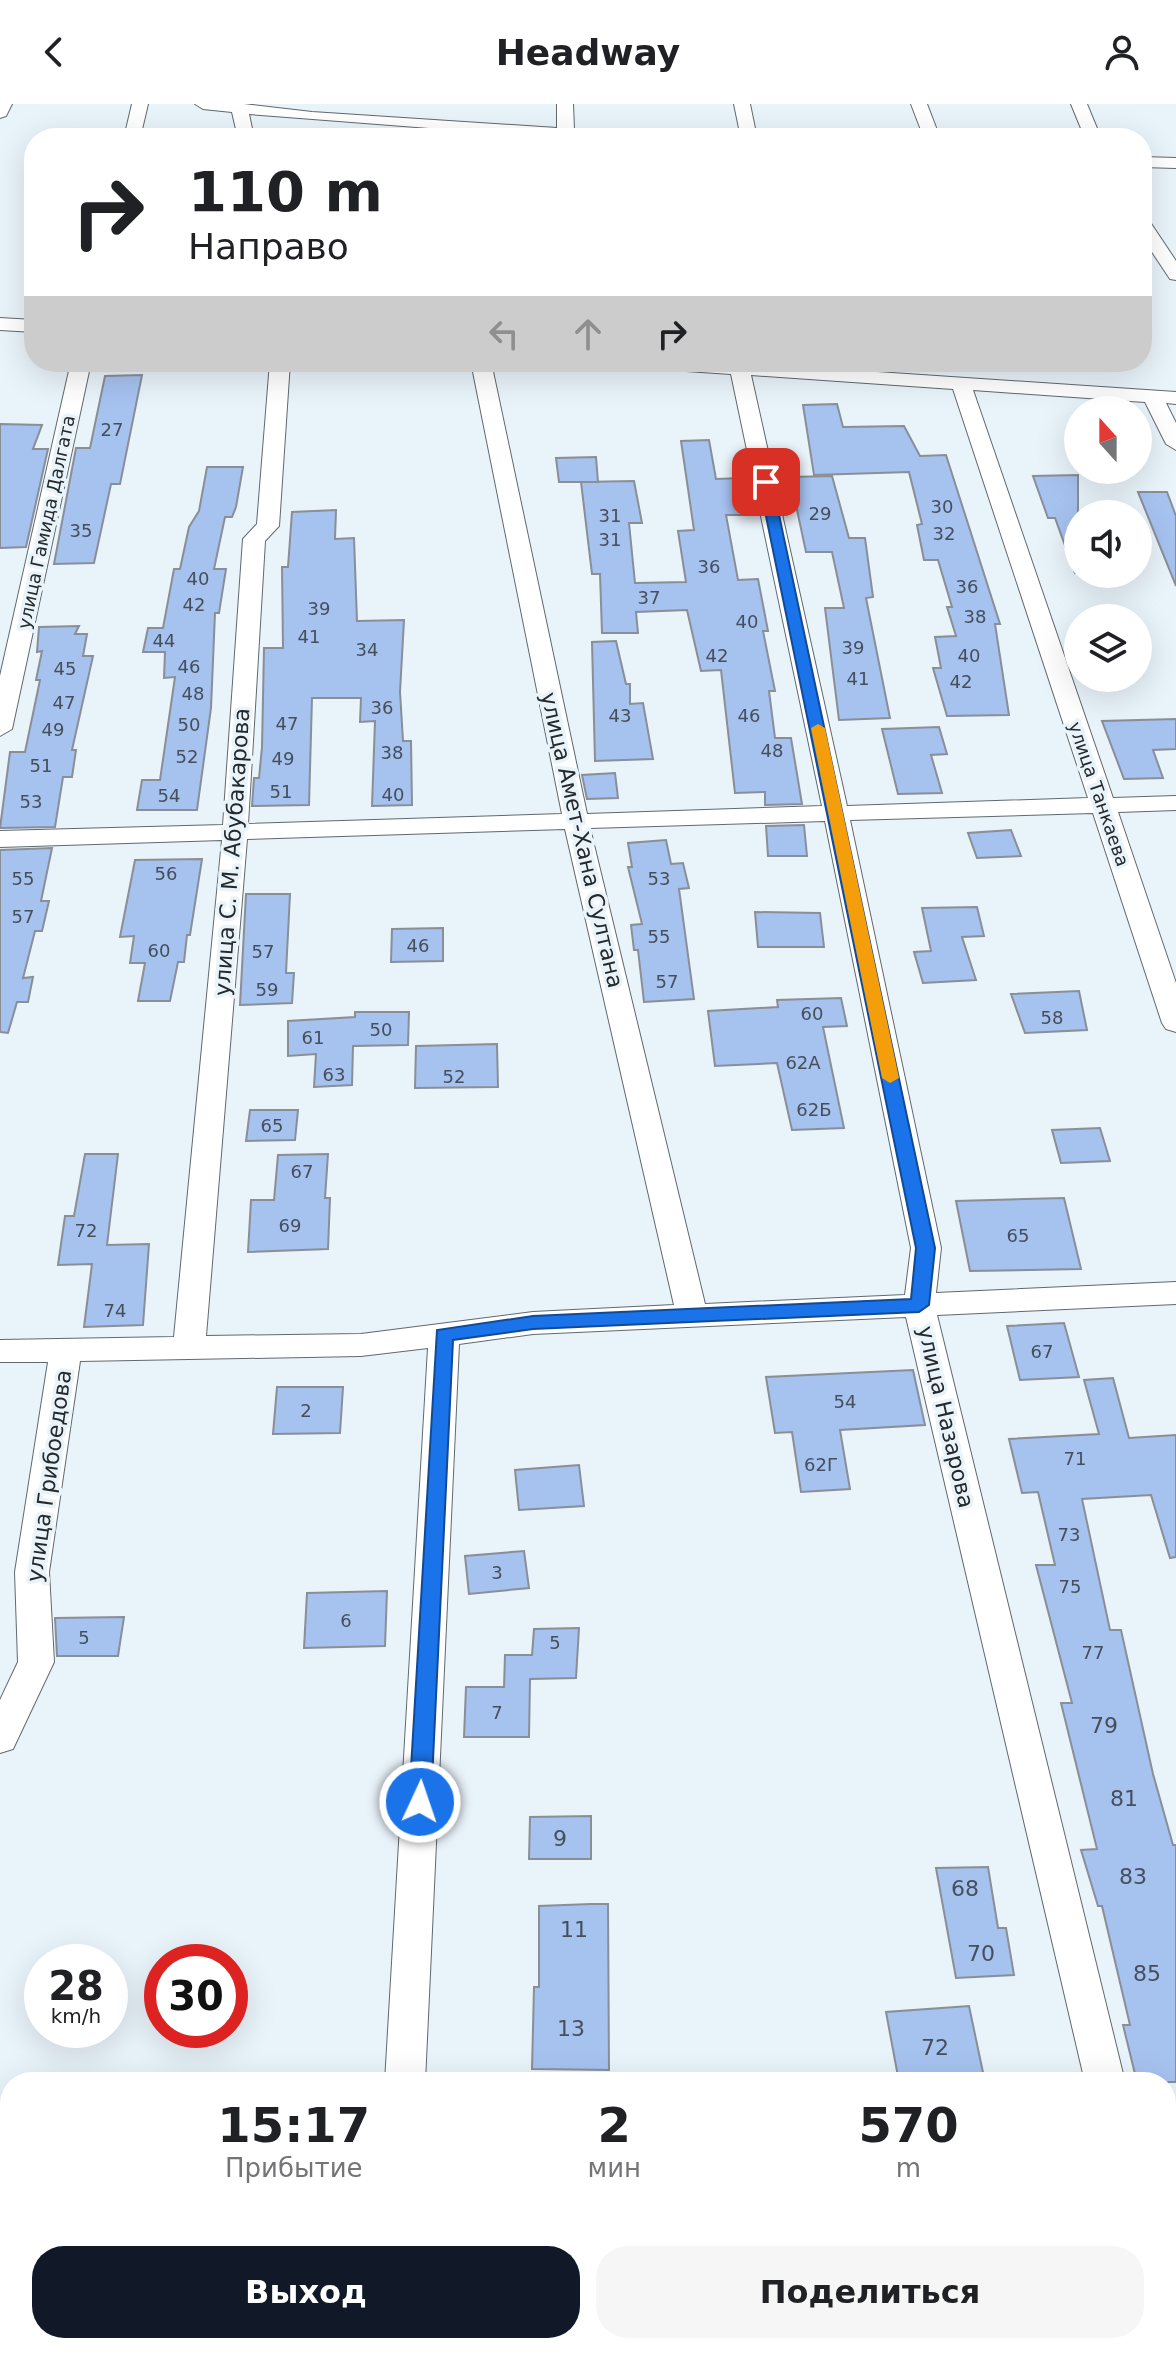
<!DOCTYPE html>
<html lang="ru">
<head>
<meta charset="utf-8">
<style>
  :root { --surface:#fff; --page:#f6f6f6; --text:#202124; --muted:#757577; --accent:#111827 }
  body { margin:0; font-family:"DejaVu Sans",sans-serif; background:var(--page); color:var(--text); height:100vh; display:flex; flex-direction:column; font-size:30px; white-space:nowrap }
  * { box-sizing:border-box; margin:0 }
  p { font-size:26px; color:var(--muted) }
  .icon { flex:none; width:44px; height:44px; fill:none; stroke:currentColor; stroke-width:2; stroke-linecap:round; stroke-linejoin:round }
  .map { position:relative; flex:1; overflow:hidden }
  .sheet { position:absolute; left:0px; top:1968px; width:1176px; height:282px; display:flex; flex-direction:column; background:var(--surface); border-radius:32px 32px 0 0; box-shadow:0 8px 32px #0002 }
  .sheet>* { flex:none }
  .banner { position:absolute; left:24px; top:24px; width:1128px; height:244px; border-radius:32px; box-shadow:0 8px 32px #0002; background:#fff; color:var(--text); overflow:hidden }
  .needle { width:52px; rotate:339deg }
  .fabs { position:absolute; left:1064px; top:292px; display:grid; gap:16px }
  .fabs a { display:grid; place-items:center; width:88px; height:88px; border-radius:50%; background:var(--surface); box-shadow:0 8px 32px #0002; font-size:40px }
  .speed { position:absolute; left:24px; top:1840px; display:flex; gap:16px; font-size:40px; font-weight:700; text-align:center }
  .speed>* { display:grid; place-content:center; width:104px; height:104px; border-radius:50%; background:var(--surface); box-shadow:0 8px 32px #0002; line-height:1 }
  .speed small { font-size:20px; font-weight:400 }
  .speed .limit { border:12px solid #d22; background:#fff; color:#111 }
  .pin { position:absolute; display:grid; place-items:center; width:68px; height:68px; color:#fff; margin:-34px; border-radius:16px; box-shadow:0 4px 12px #0006 }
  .me { position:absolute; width:88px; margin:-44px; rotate:3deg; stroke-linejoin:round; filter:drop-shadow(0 0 6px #0008) }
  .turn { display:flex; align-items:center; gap:28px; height:168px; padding:0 32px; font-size:36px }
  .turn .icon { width:104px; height:104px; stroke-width:2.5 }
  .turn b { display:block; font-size:56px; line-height:68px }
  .lanes { display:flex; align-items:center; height:76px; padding:0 32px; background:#0003; justify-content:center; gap:40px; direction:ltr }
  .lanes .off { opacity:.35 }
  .eta { display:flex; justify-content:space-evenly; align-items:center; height:136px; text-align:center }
  .eta b { font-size:48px; font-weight:600; line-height:56px }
  .primary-button { display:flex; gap:16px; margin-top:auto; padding:16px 32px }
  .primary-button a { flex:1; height:92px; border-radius:32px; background:var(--accent); color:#fff; font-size:32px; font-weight:600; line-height:92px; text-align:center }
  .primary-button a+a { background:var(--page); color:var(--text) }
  header { display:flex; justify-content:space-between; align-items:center; height:104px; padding:0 32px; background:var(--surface); font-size:36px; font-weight:600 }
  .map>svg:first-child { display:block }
  .building { fill:#a6c2ef; stroke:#898e97; stroke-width:2 }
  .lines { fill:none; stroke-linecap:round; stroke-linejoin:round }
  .minor-casing { stroke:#60696e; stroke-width:2 }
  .minor { fill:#fff; fill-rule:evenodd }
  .route { fill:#1a73e8; stroke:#114b97; stroke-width:2 }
  .slow { fill:#f59e0b }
  .labels { text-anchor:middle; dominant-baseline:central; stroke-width:7; stroke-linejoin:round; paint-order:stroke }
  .number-label { font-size:18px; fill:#454f5c }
  .far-street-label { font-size:18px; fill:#25292b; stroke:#e9f3fa }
  .street-label { font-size:22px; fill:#25292b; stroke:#e9f3fa }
  .near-number-label { font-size:22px; fill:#454f5c }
</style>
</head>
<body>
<header><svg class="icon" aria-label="back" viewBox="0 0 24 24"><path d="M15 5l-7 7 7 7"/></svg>Headway<svg class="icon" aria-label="person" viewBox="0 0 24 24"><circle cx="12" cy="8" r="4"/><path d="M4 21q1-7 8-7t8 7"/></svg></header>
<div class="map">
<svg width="1176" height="2249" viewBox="0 0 1176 2249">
  <rect width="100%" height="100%" fill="#e9f3fa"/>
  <g class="building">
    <polygon points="142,271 120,380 111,380 94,459 54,460 76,344 90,344 105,272"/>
    <polygon points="837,300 843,323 904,322 920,352 946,351 1000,520 995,520 1009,611 947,612 933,564 941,564 935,533 956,532 947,503 952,503 938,456 924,456 917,421 922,420 909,368 814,371 803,301"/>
    <polygon points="0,320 42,321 33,345 48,345 26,443 0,444"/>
    <polygon points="709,336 716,375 741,374 748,411 726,411 738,476 758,475 768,527 763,527 775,587 769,587 775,634 791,634 802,700 765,701 765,688 735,689 721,566 701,567 687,506 636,508 638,529 602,529 600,470 592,470 581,378 634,377 642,419 629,419 635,479 686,478 678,427 694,426 681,337"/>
    <polygon points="596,353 598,378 559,378 556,354"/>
    <polygon points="207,363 243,363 236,403 232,413 225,413 214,465 226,465 219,509 215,509 211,604 197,706 137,706 142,676 160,676 175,573 164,574 165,548 143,548 148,524 163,524 174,465 180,465 189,423 199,407"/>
    <polygon points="1078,371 1078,468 1075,469 1055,414 1048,414 1033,372"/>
    <polygon points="832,372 849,434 865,434 873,493 866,494 890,614 839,616 825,504 844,504 832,448 806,448 790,373"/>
    <polygon points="1138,388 1167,388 1176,412 1176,482"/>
    <polygon points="336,406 335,435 354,434 357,517 404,516 400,588 403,637 411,637 412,701 372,702 375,617 360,618 361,594 312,594 309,701 252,702 254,674 259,674 262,643 264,544 283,544 282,463 288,463 292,408"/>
    <polygon points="79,522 75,530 87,530 83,552 93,552 72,646 76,646 72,673 63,673 55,723 0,724 10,648 25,648 40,576 36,576 42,547 37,548 39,523"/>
    <polygon points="616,537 626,580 630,580 630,600 643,599 653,655 595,657 592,538"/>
    <polygon points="1176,615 1176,645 1153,646 1163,674 1124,675 1102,617"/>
    <polygon points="939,623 947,650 931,651 942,689 898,690 882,625"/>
    <polygon points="615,669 618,694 587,695 582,671"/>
    <polygon points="804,721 807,752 768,752 766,722"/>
    <polygon points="1011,726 1021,752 977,754 968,729"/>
    <polygon points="666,736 671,760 683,759 689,784 679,785 694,895 644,898 638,846 634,846 631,821 642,820 628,763 632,763 628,739"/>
    <polygon points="52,744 41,797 49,797 42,827 35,827 23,874 33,873 28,898 17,898 8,929 0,928 0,746"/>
    <polygon points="202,755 190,831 187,831 184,858 178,858 170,897 138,897 145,859 130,859 134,832 120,833 135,756"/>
    <polygon points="246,790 290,790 286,869 294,869 292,899 240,901"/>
    <polygon points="977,803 984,832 962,833 976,876 923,879 914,848 931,847 922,804"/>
    <polygon points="755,808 820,809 824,843 758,843"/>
    <polygon points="443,824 443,857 391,858 392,825"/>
    <polygon points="1079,887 1087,926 1025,929 1011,890"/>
    <polygon points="841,894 847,922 823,923 844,1024 792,1026 777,959 715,962 708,907 778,903 777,896"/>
    <polygon points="355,908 409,908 408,941 353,942 352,981 314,983 316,950 288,952 288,917 355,913"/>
    <polygon points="497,940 498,983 415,984 416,942"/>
    <polygon points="250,1006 298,1006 295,1036 246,1037"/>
    <polygon points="1100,1024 1110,1057 1061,1059 1052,1026"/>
    <polygon points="85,1050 118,1050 107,1141 149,1140 143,1221 84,1223 92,1160 58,1161 65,1112 74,1112"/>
    <polygon points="328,1050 325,1094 330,1094 328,1145 248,1148 251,1096 274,1096 278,1051"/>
    <polygon points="1064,1094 1081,1165 970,1167 956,1097"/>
    <polygon points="1064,1219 1079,1273 1020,1276 1007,1222"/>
    <polygon points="913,1266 925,1321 840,1326 850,1385 801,1388 792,1328 775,1329 766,1273"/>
    <polygon points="1113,1274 1129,1334 1176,1331 1176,1453 1170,1454 1151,1391 1082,1395 1110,1526 1121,1526 1153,1670 1173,1741 1176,1741 1176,1978 1137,1978 1123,1921 1130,1921 1102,1802 1098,1802 1081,1746 1097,1745 1061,1599 1072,1599 1036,1461 1055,1461 1038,1388 1022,1389 1009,1335 1099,1330 1084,1276"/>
    <polygon points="277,1283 343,1283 340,1329 273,1330"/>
    <polygon points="579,1361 584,1402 519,1406 515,1366"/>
    <polygon points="524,1447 529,1484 469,1490 465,1452"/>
    <polygon points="387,1487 385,1542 304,1544 307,1489"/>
    <polygon points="124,1513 118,1552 57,1552 55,1514"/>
    <polygon points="579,1524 576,1574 530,1575 529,1633 464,1633 466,1583 504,1583 505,1551 532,1551 534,1525"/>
    <polygon points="591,1712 591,1755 529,1755 530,1713"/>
    <polygon points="988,1763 998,1824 1006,1824 1014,1871 956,1874 936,1764"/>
    <polygon points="591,1800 608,1800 609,1966 532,1965 534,1883 539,1883 539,1802"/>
    <polygon points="969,1902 985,1978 899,1978 886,1908"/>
  </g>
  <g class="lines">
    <g class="minor-casing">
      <g id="minor">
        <polygon points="0,0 12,0 6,12 0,14"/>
        <polygon points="132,0 148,0 140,34 124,34"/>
        <polygon points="195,0 244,0 312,8 557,24 557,0 573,0 574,25 642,29 650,34 558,34 249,10 254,34 238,34 232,8 203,5"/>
        <polygon points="734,0 750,0 757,34 741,34"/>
        <polygon points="911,0 927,0 940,34 924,34"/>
        <polygon points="1071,0 1087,0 1101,34 1085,34"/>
        <polygon points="1142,53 1176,54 1176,64 1142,63"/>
        <polygon points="1142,114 1148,115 1176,157 1176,176 1170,175 1142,133"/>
        <polygon points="0,214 34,216 34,228 0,226"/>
        <polygon points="71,258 91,258 12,625 0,632 0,572"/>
        <path d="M270,258h20l-11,164 -14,15 -17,283 314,-10 -91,-452h20l96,452 235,-8 -91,-432 -90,-6 -10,-6h96l449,30v12l-10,-1 10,20v27l-10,-6 -21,-42 -172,-12 140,408 63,-2v14l-58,2 58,171v49l-10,-3 -4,-6 -69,-210 -243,7 91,428 -5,45 240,-11v22l-239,11 188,767h-40l-179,-765 -373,17 -74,10 -34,738h-40l43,-734 -67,8 -281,5 -31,211 5,90 -41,87 -13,4v-53l18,-38 -3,-90 33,-210h-48v-22l174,-3 48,-497 -222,7v-16l223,-6 20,-286 14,-15zM751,271l202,14 135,409 -241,8zM825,717l86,427 -6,47 -200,9 -115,-476zM565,725l109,476 -141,7 -172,22 -155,2 41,-497z"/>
        <polygon points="1166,2113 1176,2115 1176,2157 1166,2155"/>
        <rect x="0" y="2162" width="10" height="42"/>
        <polygon points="1166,2206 1176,2210 1176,2249 1149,2249 1147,2240 1166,2240"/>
        <polygon points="371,2240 415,2240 414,2249 370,2249"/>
        <polygon points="751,2240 795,2240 797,2249 753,2249"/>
      </g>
    </g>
    <use href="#minor" class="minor"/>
  </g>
  <polygon class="route" points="766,374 772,378 935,1144 929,1201 919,1208 533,1225 453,1236 431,1698 428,1704 420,1707 412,1704 409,1698 437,1226 533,1212 911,1195 916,1144 759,378"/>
  <polygon class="slow" points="818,620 825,624 899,974 890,979 882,974 811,624"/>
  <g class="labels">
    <g class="number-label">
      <text x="112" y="325">27</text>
      <text x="942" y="402">30</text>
      <text x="820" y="409">29</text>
      <text x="610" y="411">31</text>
      <text x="81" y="426">35</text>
      <text x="944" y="429">32</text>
      <text x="610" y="435">31</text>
      <text x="709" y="462">36</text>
      <text x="198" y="474">40</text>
      <text x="967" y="482">36</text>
      <text x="649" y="493">37</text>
      <text x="194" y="500">42</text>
      <text x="319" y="504">39</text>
      <text x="975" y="512">38</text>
      <text x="747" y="517">40</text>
      <text x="309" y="532">41</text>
      <text x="164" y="536">44</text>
      <text x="853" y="543">39</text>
      <text x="367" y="545">34</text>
      <text x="717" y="551">42</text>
      <text x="969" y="551">40</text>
      <text x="189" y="562">46</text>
      <text x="65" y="564">45</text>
      <text x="858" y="574">41</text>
      <text x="961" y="577">42</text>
      <text x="193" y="589">48</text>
      <text x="64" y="598">47</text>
      <text x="382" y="603">36</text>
      <text x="620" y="611">43</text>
      <text x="749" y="611">46</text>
      <text x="287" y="619">47</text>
      <text x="189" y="620">50</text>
      <text x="53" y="625">49</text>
      <text x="772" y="646">48</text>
      <text x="392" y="648">38</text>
      <text x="187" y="652">52</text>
      <text x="283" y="654">49</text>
      <text x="41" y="661">51</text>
      <text x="281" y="687">51</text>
      <text x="393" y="690">40</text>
      <text x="169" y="691">54</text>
      <text x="31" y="697">53</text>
      <text x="166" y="769">56</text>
      <text x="23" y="774">55</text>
      <text x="659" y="774">53</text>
      <text x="23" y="812">57</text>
      <text x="659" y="832">55</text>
      <text x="418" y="841">46</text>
      <text x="159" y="846">60</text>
      <text x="263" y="847">57</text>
      <text x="667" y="877">57</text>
      <text x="267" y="885">59</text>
      <text x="812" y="909">60</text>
      <text x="1052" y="913">58</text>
      <text x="381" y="925">50</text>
      <text x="313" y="933">61</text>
      <text x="803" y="958">62А</text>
      <text x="334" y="970">63</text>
      <text x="454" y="972">52</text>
      <text x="814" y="1005">62Б</text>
      <text x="272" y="1021">65</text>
      <text x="302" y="1067">67</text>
      <text x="290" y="1121">69</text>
      <text x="86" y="1126">72</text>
      <text x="1018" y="1131">65</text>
      <text x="115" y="1206">74</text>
      <text x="1042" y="1247">67</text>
      <text x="845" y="1297">54</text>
      <text x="306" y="1306">2</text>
      <text x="1075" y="1354">71</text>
      <text x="821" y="1360">62Г</text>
      <text x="1069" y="1430">73</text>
      <text x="497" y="1468">3</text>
      <text x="1070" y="1482">75</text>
      <text x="346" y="1516">6</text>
      <text x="84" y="1533">5</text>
      <text x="555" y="1538">5</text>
      <text x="1093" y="1548">77</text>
      <text x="497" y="1608">7</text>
    </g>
    <g class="far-street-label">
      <text transform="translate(46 418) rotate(-78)">улица Гамида Далгата</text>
      <text transform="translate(1099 690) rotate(71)">улица Танкаева</text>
    </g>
    <g class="street-label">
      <text transform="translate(582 736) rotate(77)">улица Амет-Хана Султана</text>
      <text transform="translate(232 748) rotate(-86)">улица С. М. Абубакарова</text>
      <text transform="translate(946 1313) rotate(77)">улица Назарова</text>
      <text transform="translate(49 1372) rotate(-82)">улица Грибоедова</text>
    </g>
    <g class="near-number-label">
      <text x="1104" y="1621">79</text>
      <text x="1124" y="1694">81</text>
      <text x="560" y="1734">9</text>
      <text x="1133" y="1772">83</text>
      <text x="965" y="1784">68</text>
      <text x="574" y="1825">11</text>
      <text x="981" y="1849">70</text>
      <text x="1147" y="1869">85</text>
      <text x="571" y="1924">13</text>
      <text x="935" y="1943">72</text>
    </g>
  </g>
</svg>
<div class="fabs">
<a><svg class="needle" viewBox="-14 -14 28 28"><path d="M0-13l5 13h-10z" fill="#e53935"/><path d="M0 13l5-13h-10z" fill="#757577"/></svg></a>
<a><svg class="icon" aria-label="sound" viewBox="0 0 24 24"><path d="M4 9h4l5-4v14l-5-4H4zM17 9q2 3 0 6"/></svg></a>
<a><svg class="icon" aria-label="layers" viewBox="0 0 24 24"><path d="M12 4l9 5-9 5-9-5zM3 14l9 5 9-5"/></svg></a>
</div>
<div class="speed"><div>28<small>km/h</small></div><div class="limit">30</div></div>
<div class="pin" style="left:766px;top:378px;background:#d93025"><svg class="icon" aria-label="arrive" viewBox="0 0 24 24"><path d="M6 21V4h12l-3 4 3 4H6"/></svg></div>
<svg class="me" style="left:420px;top:1698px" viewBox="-20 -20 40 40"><circle r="17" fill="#1a73e8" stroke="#fff" stroke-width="3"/><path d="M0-11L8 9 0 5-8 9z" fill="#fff"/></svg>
<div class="banner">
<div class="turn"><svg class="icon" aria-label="right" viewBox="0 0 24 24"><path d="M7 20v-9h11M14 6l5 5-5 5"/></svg><div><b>110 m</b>Направо</div></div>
<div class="lanes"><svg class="icon off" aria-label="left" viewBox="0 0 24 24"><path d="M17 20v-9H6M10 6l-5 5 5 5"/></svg><svg class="icon off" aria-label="ahead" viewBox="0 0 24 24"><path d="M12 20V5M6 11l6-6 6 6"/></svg><svg class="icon" aria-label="right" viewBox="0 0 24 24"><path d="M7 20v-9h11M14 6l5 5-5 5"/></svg></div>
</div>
<section class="sheet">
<div class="eta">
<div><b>15:17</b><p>Прибытие</p></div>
<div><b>2</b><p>мин</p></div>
<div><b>570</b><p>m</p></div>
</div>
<div class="primary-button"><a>Выход</a><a>Поделиться</a></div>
</section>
</div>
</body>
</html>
